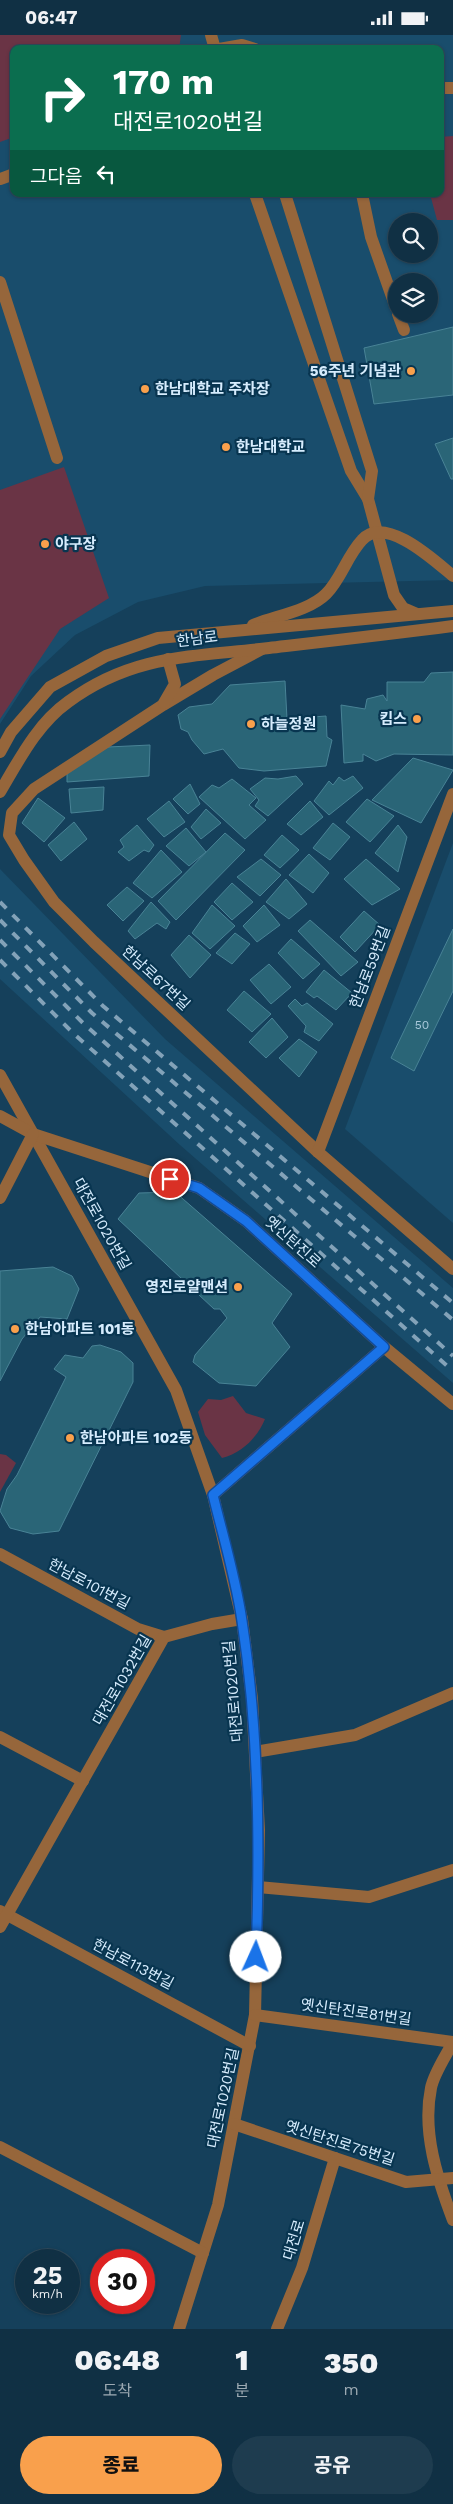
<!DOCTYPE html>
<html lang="ko">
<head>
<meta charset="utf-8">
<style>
  :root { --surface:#103044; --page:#1e3c4f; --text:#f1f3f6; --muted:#9ca9b2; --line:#304b5d; --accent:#f9a04c }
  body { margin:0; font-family:"Work Sans","Noto Sans KR",sans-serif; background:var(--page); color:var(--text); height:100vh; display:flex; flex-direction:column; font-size:19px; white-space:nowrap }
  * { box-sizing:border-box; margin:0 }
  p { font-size:16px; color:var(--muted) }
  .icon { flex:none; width:28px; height:28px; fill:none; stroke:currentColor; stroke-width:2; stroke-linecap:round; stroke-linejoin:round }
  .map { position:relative; height:2294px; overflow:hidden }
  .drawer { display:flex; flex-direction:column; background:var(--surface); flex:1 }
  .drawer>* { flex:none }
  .top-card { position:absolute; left:10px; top:10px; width:434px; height:152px; border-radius:10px; box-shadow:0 1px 4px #0004,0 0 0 1px var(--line); background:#0b6e4f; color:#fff; overflow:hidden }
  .controls { position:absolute; left:388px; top:178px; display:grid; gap:10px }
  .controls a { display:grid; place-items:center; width:50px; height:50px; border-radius:50%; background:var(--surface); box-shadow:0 1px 4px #0004,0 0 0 1px var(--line); font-size:25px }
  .speed { position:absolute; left:15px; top:2214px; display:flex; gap:10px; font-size:25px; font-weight:700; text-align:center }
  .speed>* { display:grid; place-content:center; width:65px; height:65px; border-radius:50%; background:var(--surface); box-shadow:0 1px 4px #0004,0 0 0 1px var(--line); line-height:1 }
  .speed small { font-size:12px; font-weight:400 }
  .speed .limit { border:8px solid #d22; background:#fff; color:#111 }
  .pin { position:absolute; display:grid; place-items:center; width:42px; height:42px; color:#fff; margin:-21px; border:2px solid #fff; border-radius:50%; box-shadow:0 1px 5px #0007 }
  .me { position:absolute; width:55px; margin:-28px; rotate:2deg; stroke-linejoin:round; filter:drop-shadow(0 0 4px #0008) }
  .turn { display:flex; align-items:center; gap:18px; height:105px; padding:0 20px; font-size:22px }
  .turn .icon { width:65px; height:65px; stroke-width:2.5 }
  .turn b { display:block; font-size:35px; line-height:42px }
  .then { display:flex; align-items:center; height:48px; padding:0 20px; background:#0003; gap:10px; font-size:19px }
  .eta { display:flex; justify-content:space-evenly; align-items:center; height:85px; text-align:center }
  .eta b { font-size:30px; font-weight:800; line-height:35px }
  .cta { display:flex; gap:10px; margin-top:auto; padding:10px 20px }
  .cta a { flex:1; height:58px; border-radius:30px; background:var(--accent); color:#111; font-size:20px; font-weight:800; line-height:58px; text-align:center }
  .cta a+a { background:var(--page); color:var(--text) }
  .status { display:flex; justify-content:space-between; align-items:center; height:35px; padding:0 25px; background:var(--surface); direction:ltr }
  .status svg { height:14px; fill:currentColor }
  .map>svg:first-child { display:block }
  .built { fill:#194d6c; fill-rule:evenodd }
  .green { fill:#6a3445 }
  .building { fill:#2a6577; stroke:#498396 }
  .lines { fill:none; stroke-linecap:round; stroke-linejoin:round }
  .minor { stroke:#96663b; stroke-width:12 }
  .rail { stroke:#83a2b8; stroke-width:4; stroke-dasharray:9 9; stroke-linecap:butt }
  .route-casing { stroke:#114b97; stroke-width:12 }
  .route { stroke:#1a73e8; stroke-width:9 }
  .poi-dot { fill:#f9a04c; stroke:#083550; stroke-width:2 }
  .labels { text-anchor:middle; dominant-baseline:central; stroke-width:4.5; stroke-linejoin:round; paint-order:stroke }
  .number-label { font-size:12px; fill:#abcadc }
  .poi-label { font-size:15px; font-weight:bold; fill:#d6ecfd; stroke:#083550; text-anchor:start }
  .street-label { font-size:15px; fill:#d6ecfd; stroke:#083550 }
</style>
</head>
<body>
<div class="status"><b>06:47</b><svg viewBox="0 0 49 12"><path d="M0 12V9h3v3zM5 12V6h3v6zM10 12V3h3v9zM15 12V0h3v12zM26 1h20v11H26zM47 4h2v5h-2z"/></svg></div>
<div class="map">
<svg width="453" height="2294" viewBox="0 0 453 2294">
  <rect width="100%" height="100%" fill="#15405b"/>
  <g class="built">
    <path d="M0,0h453v545l-248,6 -67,16 -63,33 -44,41 -31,48zM14,14h426v145h-426zM396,186h33v33h-33zM396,246h33v33h-33z"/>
    <polygon points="453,808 453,1188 345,1094"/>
    <polygon points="0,834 165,1004 453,1253 453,1348 180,1110 0,944"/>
  </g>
  <g class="green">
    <polygon points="0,0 181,0 179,14 14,14 14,102 0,107"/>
    <polygon points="453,101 453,185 437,185 430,159 440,159 440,102"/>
    <polygon points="64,432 109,563 60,594 0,684 0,455"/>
    <path d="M233,1361l13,17 19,6c-8,19 -23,34 -43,39l-17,-23 -7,-23 10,-13 13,1z"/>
    <polygon points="0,1419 6,1420 16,1428 0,1457"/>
  </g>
  <g class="building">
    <polygon points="453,292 453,360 374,369 364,313"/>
    <polygon points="453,403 453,444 451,444 435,409"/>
    <polygon points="453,637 453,720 394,719 376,726 363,719 363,726 344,728 341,670 365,674 367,664 383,660 387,666 387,647 424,647 431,638"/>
    <polygon points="285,646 287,684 326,681 327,702 332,705 326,731 264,736 239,733 223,714 204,719 192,705 188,697 181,694 178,680 189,672 212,669 230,650"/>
    <polygon points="150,710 149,741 67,747 67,737 108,712"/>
    <polygon points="413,723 453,735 421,788 372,765"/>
    <polygon points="296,741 303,749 268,781 255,771 259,765 250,754 265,743 278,744"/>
    <polygon points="353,741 363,753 329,780 314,766 329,746 333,750 339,742 344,746"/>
    <polygon points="232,744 256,763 249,770 266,785 245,804 199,762 212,750 219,753"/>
    <polygon points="190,749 200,769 188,779 173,764"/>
    <polygon points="104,752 103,775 71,778 69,754"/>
    <polygon points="38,763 65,783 44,807 22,788"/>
    <polygon points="367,764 394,781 370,807 346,787"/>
    <polygon points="169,766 185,787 164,802 147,784"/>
    <polygon points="310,766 323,782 301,800 287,789"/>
    <polygon points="206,774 221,788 201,804 191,792"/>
    <polygon points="74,787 87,804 61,826 48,810"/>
    <polygon points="333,788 350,802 330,825 313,813"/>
    <polygon points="137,790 154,810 149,817 144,815 129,826 118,817 124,812 120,805"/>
    <polygon points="398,790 407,802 398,837 375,818"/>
    <polygon points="186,793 206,817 189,831 166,811"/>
    <polygon points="225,798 245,815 176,885 158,866"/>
    <polygon points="282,800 299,815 280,833 264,820"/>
    <polygon points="161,815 182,837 152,863 133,848"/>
    <polygon points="309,819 329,838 313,858 289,840"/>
    <polygon points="261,824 281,840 260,861 237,842"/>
    <polygon points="366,824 400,854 372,870 344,844"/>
    <polygon points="286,844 307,869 289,884 266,867"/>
    <polygon points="232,848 253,867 232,885 214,867"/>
    <polygon points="127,852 144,866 123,886 107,870"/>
    <polygon points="151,867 170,887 166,894 157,888 135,904 128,896"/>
    <polygon points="212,870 235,891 210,914 192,898"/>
    <polygon points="264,870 280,890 257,907 243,891"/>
    <polygon points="364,876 380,890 355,917 340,902"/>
    <polygon points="310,885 358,927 341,941 298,896"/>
    <polygon points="453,894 453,956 414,1036 391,1023"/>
    <polygon points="235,898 250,909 232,929 216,918"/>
    <polygon points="189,900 211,920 190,943 171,920"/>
    <polygon points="291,904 320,929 303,944 278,918"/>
    <polygon points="269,929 291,952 271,969 250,945"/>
    <polygon points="324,935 352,958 336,975 317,961 314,963 306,957"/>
    <polygon points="244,956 271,979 252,997 227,975"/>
    <polygon points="295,964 302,971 307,968 333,989 319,1006 304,997 306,991 288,971"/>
    <polygon points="272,983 288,1002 266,1023 249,1007"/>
    <polygon points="299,1004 317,1017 299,1042 279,1023"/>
    <polygon points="175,1157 292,1259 272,1288 290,1312 256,1351 219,1348 193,1327 195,1320 227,1283 220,1274 214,1274 118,1184 139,1158"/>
    <polygon points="53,1232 72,1241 79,1254 67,1284 40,1282 22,1304 0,1346 0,1236"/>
    <polygon points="100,1310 121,1317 133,1328 133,1347 59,1496 33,1499 10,1493 0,1476 7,1454 17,1440 66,1342 54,1334 65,1320 83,1323 92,1311"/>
  </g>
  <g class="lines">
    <g class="minor">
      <polyline points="211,0 215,14"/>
      <polyline points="219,14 242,10 255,14"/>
      <polyline points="440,53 453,53"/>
      <polyline points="0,144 14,139"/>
      <polyline points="255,159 351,436 368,464 394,560 403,573 417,579"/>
      <polyline points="285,159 372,436 368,464"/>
      <polyline points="362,159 371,202 396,273"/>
      <polyline points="0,247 57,423"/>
      <polyline points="398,279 404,295"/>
      <path d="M253,590c22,-9 56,-14 73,-31 15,-15 21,-38 36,-54 23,-26 73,21 91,36"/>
      <polyline points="262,614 213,640 163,670 34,754 12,778 9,800 24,825 54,867 94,907 318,1117 453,1234"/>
      <polyline points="164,668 175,649 168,624"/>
      <polyline points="0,717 11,697 50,652 106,621 158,603 453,576"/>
      <path d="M0,757c19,-32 37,-68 68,-90 65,-48 125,-45 201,-54 61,-7 123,-14 184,-22"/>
      <polyline points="0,1040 176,1355 213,1460 242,1584 252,1664 259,1795 255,1980 218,2170 179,2294"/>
      <polyline points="0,1081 33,1099 199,1153 246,1186 384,1312 453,1369"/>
      <polyline points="318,1117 453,759"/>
      <polyline points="0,1163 33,1099"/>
      <polyline points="213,1460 384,1312"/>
      <polyline points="0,1519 138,1594 164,1602"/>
      <polyline points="0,1702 83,1746"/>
      <polyline points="255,1717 355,1700 453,1658"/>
      <polyline points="258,1852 369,1862 453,1835"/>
      <polyline points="0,1876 250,2011"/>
      <polyline points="0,1892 164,1602 212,1589 242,1584"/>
      <polyline points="255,1980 453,2007"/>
      <path d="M453,2007c-7,14 -19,31 -22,46 -9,44 6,90 22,132"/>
      <polyline points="234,2089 406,2147 453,2143"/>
      <polyline points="0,2112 203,2218"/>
      <polyline points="277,2294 302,2233 335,2123"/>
    </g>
    <g class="rail">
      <polyline points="0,867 103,971 453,1268"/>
      <polyline points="0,885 92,978 453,1285"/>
      <polyline points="0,905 83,988 453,1321"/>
      <polyline points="0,925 73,998 453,1336"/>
    </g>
  </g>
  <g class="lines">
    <g class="route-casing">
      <path id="route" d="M170,1144l29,9 47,33 138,126 -171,148c10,41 23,84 29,126 17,111 18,224 14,336"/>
    </g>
    <use href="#route" class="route"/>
  </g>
  <g class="poi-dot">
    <circle cx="411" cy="336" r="5"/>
    <circle cx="145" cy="354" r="5"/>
    <circle cx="226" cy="412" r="5"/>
    <circle cx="45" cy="509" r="5"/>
    <circle cx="417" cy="684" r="5"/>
    <circle cx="251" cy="689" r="5"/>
    <circle cx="238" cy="1252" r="5"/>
    <circle cx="15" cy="1294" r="5"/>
    <circle cx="70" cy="1403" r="5"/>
  </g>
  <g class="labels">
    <g class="number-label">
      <text x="422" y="990">50</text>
    </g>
    <g class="poi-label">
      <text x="401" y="336" text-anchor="end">56주년 기념관</text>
      <text x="155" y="354">한남대학교 주차장</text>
      <text x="236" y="412">한남대학교</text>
      <text x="55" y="509">야구장</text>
      <text x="407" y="684" text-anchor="end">킴스</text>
      <text x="261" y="689">하늘정원</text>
      <text x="228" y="1252" text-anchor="end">영진로얄맨션</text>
      <text x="25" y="1294">한남아파트 101동</text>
      <text x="80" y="1403">한남아파트 102동</text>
    </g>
    <g class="street-label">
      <text transform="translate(197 604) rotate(-7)">한남로</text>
      <text transform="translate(370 932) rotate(-69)">한남로59번길</text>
      <text transform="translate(156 943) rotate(43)">한남로67번길</text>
      <text transform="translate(102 1189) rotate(61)">대전로1020번길</text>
      <text transform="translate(293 1207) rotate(42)">옛신탄진로</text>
      <text transform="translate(89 1549) rotate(28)">한남로101번길</text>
      <text transform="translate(122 1645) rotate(-60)">대전로1032번길</text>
      <text transform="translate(233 1656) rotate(-95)">대전로1020번길</text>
      <text transform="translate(133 1929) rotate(28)">한남로113번길</text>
      <text transform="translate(356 1977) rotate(8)">옛신탄진로81번길</text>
      <text transform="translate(223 2063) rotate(-78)">대전로1020번길</text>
      <text transform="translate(340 2108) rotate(18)">옛신탄진로75번길</text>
      <text transform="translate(294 2205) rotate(-73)">대전로</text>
    </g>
  </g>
</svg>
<div class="controls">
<a><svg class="icon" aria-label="search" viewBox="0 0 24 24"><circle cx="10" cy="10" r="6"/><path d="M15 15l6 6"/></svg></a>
<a><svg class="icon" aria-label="layers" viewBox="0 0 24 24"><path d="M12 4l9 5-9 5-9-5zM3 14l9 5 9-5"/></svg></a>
</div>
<div class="speed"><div>25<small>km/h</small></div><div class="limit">30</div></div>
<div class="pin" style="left:170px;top:1144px;background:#d93025"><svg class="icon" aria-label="arrive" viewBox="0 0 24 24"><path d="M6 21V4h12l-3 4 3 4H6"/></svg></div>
<svg class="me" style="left:256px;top:1922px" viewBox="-20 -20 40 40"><circle r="19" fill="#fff"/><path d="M0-13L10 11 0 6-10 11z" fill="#1a73e8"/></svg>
<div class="top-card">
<div class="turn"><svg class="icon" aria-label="right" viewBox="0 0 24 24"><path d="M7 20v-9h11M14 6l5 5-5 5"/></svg><div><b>170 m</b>대전로1020번길</div></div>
<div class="then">그다음<svg class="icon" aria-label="left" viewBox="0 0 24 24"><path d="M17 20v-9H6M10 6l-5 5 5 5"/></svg></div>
</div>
</div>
<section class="drawer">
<div class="eta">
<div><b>06:48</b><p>도착</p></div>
<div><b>1</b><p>분</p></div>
<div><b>350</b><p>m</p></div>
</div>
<div class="cta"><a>종료</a><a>공유</a></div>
</section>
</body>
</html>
